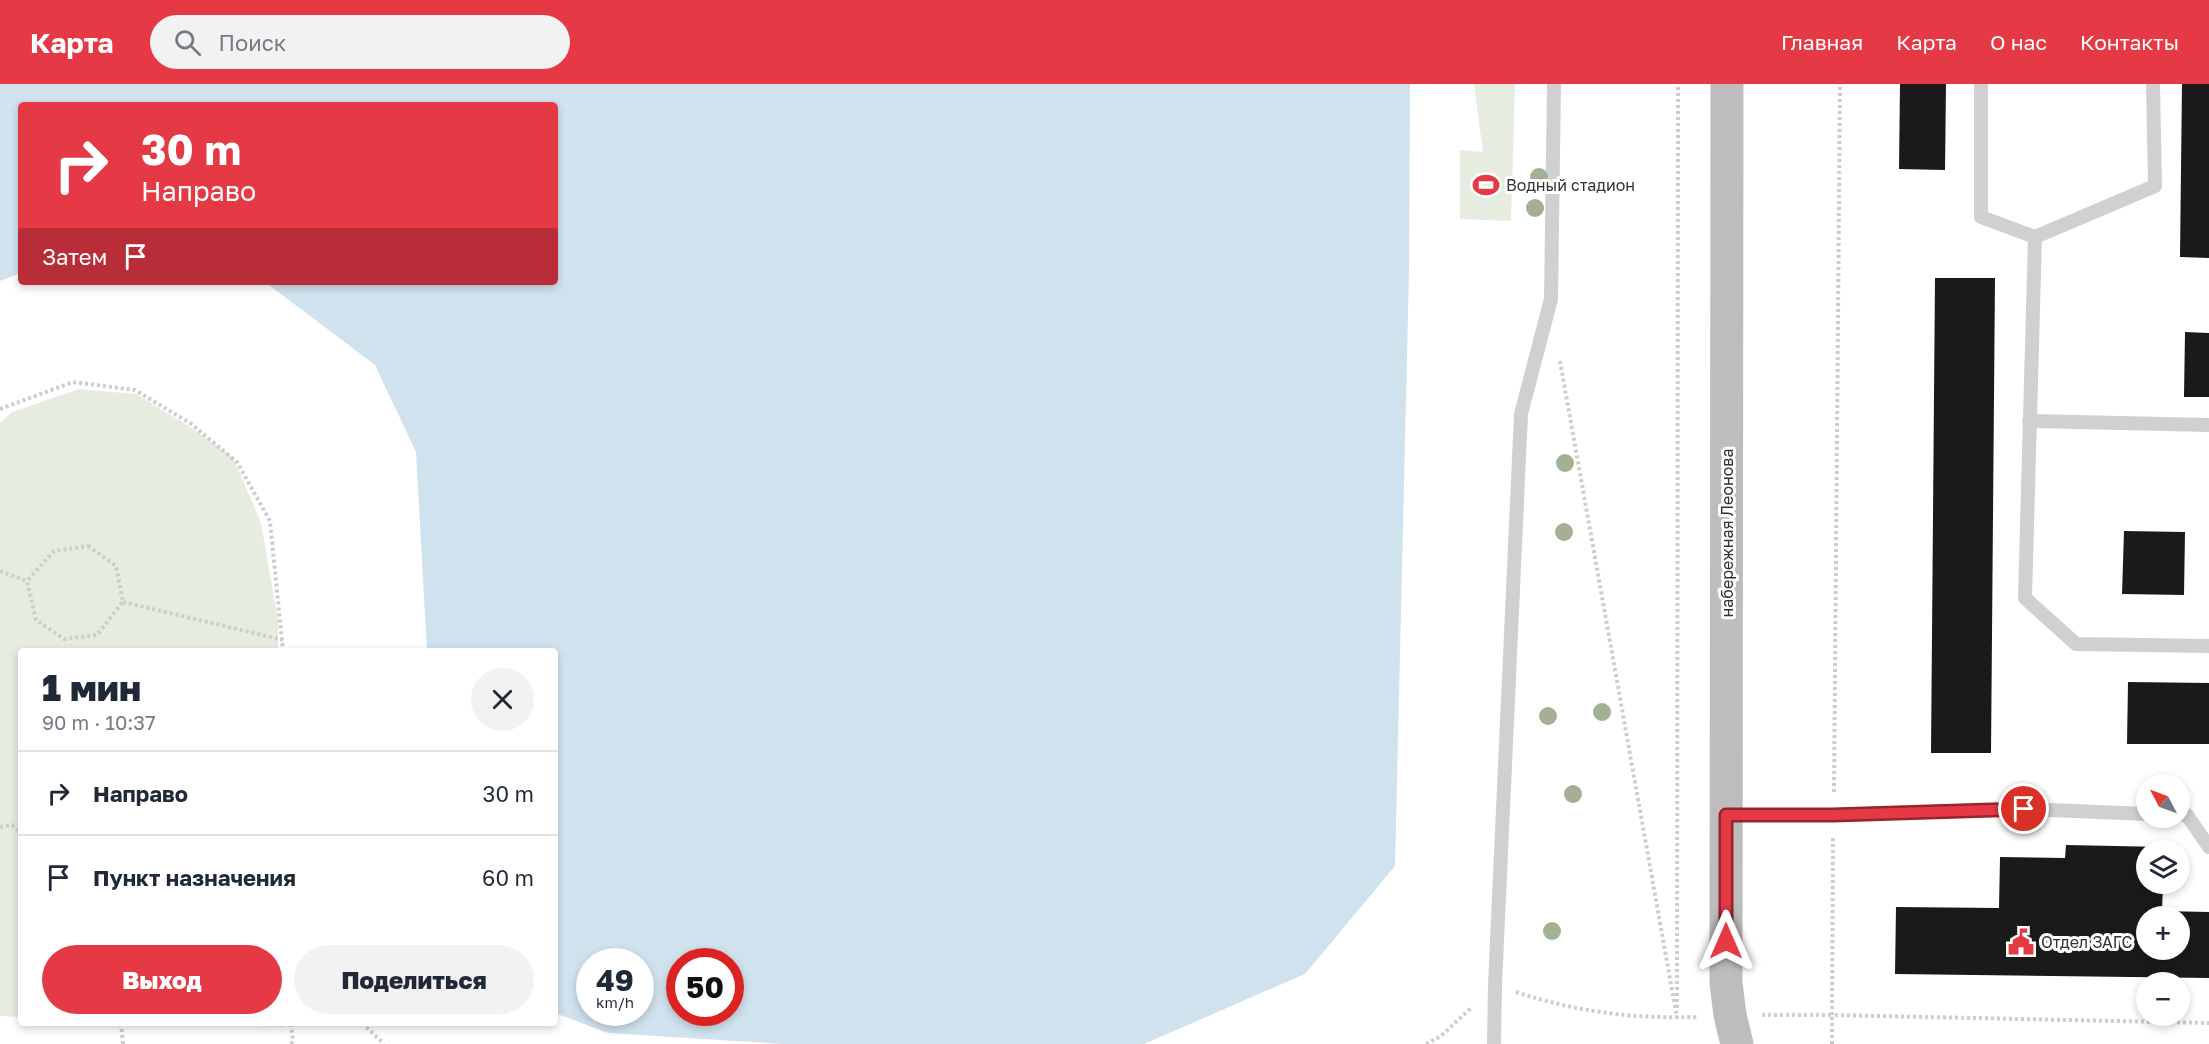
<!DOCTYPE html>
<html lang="ru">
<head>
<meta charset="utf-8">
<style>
  :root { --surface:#fff; --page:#f2f2f3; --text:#1f2937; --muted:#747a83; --line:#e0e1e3; --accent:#e63946 }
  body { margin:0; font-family:"Golos Text",sans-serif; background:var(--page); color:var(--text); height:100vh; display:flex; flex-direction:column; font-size:22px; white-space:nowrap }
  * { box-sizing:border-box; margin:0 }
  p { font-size:20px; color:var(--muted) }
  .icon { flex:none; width:33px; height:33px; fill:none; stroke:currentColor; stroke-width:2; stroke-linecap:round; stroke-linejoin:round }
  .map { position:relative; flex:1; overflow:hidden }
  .drawer { position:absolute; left:18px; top:564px; width:540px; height:378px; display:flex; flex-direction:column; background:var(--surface); border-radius:6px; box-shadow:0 3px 9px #0003 }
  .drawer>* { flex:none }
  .banner { position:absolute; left:18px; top:18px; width:540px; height:183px; border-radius:6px; box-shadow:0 3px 9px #0003; background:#e63946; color:#fff; overflow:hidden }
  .needle { width:39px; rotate:311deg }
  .tools { position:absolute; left:2136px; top:690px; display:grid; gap:12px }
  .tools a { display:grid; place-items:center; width:54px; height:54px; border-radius:50%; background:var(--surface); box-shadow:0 3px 9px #0003; font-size:30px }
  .speed { position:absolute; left:576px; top:864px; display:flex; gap:12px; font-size:30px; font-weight:700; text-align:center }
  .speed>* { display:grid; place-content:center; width:78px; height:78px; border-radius:50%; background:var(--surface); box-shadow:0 3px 9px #0003; line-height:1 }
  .speed small { font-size:15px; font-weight:400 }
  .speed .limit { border:9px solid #d22; background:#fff; color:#111 }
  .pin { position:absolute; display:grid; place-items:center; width:51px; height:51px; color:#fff; margin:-26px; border:3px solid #fff; border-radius:50%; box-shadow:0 2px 6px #0007 }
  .me { position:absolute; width:66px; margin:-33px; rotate:0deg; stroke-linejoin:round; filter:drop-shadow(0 0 4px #0008) }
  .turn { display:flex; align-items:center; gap:21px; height:126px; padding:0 24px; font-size:27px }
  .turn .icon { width:78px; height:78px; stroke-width:2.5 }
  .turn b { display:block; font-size:42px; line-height:51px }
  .then { display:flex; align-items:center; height:57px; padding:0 24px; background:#0003; gap:12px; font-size:22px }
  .round { display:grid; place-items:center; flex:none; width:63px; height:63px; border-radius:32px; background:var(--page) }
  .headline { display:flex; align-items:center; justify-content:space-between; height:102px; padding:0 24px }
  h1 { font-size:36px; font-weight:800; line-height:45px }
  .cta { display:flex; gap:12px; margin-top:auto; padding:12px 24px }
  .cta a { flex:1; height:69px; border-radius:36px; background:var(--accent); color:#fff; font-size:24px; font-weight:800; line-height:69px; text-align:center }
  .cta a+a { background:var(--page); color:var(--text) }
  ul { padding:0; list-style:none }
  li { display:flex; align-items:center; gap:18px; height:84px; padding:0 24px; border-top:2px solid var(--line) }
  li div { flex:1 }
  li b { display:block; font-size:22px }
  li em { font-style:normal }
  header { display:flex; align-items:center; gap:36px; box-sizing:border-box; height:84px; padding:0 30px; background:var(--accent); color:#fff }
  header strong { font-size:28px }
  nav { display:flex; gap:33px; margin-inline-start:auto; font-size:21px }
  .search { width:420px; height:54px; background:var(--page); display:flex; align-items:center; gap:15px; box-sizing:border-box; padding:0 21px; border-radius:33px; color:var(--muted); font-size:22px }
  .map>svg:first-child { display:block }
  .green { fill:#e6ecdf }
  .water { fill:#cfe2ee; fill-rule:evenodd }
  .building { fill:#1a1a1a; fill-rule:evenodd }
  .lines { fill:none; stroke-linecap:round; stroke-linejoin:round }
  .path { stroke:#cdcdcd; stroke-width:4; stroke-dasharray:3 3; stroke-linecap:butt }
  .lane { stroke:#d0d0d0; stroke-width:14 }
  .secondary { stroke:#bdbdbd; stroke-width:33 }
  .tree { fill:#a2b095 }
  .route-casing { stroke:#96252e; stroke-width:15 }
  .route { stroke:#e63946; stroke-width:10 }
  .labels { text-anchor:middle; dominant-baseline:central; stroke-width:6; stroke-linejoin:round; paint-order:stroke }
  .poi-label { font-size:16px; fill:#333; stroke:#fff; text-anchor:start }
  .street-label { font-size:16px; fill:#333; stroke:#fff }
</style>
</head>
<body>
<header>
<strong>Карта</strong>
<div class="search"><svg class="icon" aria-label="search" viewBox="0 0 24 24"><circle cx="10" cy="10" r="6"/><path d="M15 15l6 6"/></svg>Поиск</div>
<nav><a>Главная</a><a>Карта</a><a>О нас</a><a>Контакты</a></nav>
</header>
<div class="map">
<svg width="2209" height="960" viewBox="0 0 2209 960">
  <rect width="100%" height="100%" fill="#fff"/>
  <g class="green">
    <polygon points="1474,0 1515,0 1511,137 1460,135 1460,66 1483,68"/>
    <polygon points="79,305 136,310 187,341 233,373 261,439 278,536 278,567 21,567 21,933 0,932 0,339 12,328"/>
    <polygon points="173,939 283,939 283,943"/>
  </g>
  <path class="water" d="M0,0h1410l-1,187 -14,595 -90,108 -161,70h-362l-174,-11 -53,-20v-362h-128l-11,-199 -41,-87 -110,-83h290v-177h-534v168l-21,8zM590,878h50v50h-50zM680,878h50v50h-50z"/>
  <g class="building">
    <polygon points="1900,0 1946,0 1945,86 1899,85"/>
    <polygon points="2182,0 2209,0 2209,174 2180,173"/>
    <polygon points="1935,194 1995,194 1991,669 1931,669"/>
    <polygon points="2185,248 2209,249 2209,313 2184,313"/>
    <polygon points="2124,447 2185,448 2184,511 2122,510"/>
    <polygon points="2128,598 2209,599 2209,660 2127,660"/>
    <path d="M2066,761l98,2 -1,3h-17v34h17l-1,27 47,1v66l-314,-4 1,-67 103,1 1,-51 65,1zM2146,832h34v34h-34z"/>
  </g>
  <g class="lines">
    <g class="path">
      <polyline points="1560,277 1677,934"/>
      <polyline points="0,325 73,298 135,306 190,339 237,378 270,437 283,567"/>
      <polygon points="88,462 116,482 123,518 97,551 64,555 36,536 27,497 54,467"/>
      <polyline points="0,487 27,497"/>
      <polyline points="123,518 283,556"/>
      <polyline points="1834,708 1840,0"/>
      <polyline points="0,743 12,741 21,748"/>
      <polyline points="1833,754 1832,931 2209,939"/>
      <path d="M1516,908c61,20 118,27 182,25"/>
      <polyline points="1677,924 1678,0"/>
      <polyline points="1762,931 1832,931 1832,960"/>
      <polyline points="121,939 123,960"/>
      <polyline points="362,939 384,960"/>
      <polyline points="291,960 293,957 291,939"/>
      <polyline points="1426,960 1441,952 1471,924"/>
    </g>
    <g class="lane">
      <polyline points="1981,0 1981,133 2035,153 2025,514 2076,560 2209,562"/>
      <polyline points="2035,153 2155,102 2153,0"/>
      <polyline points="2029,337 2209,341"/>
      <polyline points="1726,731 1833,731 2024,725 2146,730"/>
      <polyline points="2180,731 2187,731 2209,763"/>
      <polyline points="1494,960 1495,901 1521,330 1551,215 1554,0"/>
    </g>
    <polyline class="secondary" points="1727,0 1726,899 1730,931 1737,960"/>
  </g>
  <g class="tree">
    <circle cx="1539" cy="93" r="9"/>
    <circle cx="1535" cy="124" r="9"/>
    <circle cx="1565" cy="379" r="9"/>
    <circle cx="1564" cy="448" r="9"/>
    <circle cx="1602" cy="628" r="9"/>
    <circle cx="1548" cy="632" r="9"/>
    <circle cx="1573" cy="710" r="9"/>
    <circle cx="1552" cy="847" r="9"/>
  </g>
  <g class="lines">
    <g class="route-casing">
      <polyline id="route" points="1726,857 1726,731 1833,731 2024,725"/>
    </g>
    <use href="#route" class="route"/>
  </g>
  <defs>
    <g id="stadium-bare" transform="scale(2.07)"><path d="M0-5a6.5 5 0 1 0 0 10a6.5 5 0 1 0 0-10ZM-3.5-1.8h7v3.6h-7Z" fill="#e63946" stroke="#fff" stroke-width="2.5" paint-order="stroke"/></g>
    <g id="civic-bare" transform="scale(2.07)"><path d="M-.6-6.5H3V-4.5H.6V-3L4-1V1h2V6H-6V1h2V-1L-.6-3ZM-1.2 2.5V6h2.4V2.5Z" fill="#e63946" stroke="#fff" stroke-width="2.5" paint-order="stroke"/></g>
  </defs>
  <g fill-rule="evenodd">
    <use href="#stadium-bare" x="1486" y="101"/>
    <use href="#civic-bare" x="2021" y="858"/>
  </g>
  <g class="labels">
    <g class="poi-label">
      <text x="1506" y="101">Водный стадион</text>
      <text x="2041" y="858">Отдел ЗАГС</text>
    </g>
    <g class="street-label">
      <text transform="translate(1727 449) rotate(-90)">набережная Леонова</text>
    </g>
  </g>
</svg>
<div class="tools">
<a><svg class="needle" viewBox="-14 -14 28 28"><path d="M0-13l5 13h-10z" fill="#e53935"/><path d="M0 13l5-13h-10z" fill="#747a83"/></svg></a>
<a><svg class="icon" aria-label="layers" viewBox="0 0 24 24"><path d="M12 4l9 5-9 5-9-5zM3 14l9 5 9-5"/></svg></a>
<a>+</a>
<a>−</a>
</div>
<div class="speed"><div>49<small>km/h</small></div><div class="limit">50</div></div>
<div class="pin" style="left:2024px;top:725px;background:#d93025"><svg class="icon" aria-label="arrive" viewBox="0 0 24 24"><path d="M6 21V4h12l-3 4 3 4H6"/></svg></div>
<svg class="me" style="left:1726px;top:857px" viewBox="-20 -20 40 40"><path d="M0-17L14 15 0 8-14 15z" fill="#e63946" stroke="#fff" stroke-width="4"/></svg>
<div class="banner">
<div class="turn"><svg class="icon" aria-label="right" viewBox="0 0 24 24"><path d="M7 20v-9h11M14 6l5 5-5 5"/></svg><div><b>30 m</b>Направо</div></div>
<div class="then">Затем<svg class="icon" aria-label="arrive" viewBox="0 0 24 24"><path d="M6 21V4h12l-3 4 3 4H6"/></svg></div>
</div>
<section class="drawer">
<div class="headline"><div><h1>1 мин</h1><p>90 m · 10:37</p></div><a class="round"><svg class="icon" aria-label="close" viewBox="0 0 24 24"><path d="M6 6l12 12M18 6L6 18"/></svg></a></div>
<ul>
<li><svg class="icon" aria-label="right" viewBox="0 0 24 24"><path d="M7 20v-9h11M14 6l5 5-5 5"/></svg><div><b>Направо</b></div><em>30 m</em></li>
<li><svg class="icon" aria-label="arrive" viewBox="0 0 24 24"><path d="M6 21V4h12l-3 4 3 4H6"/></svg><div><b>Пункт назначения</b></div><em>60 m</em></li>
</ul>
<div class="cta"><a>Выход</a><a>Поделиться</a></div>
</section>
</div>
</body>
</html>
